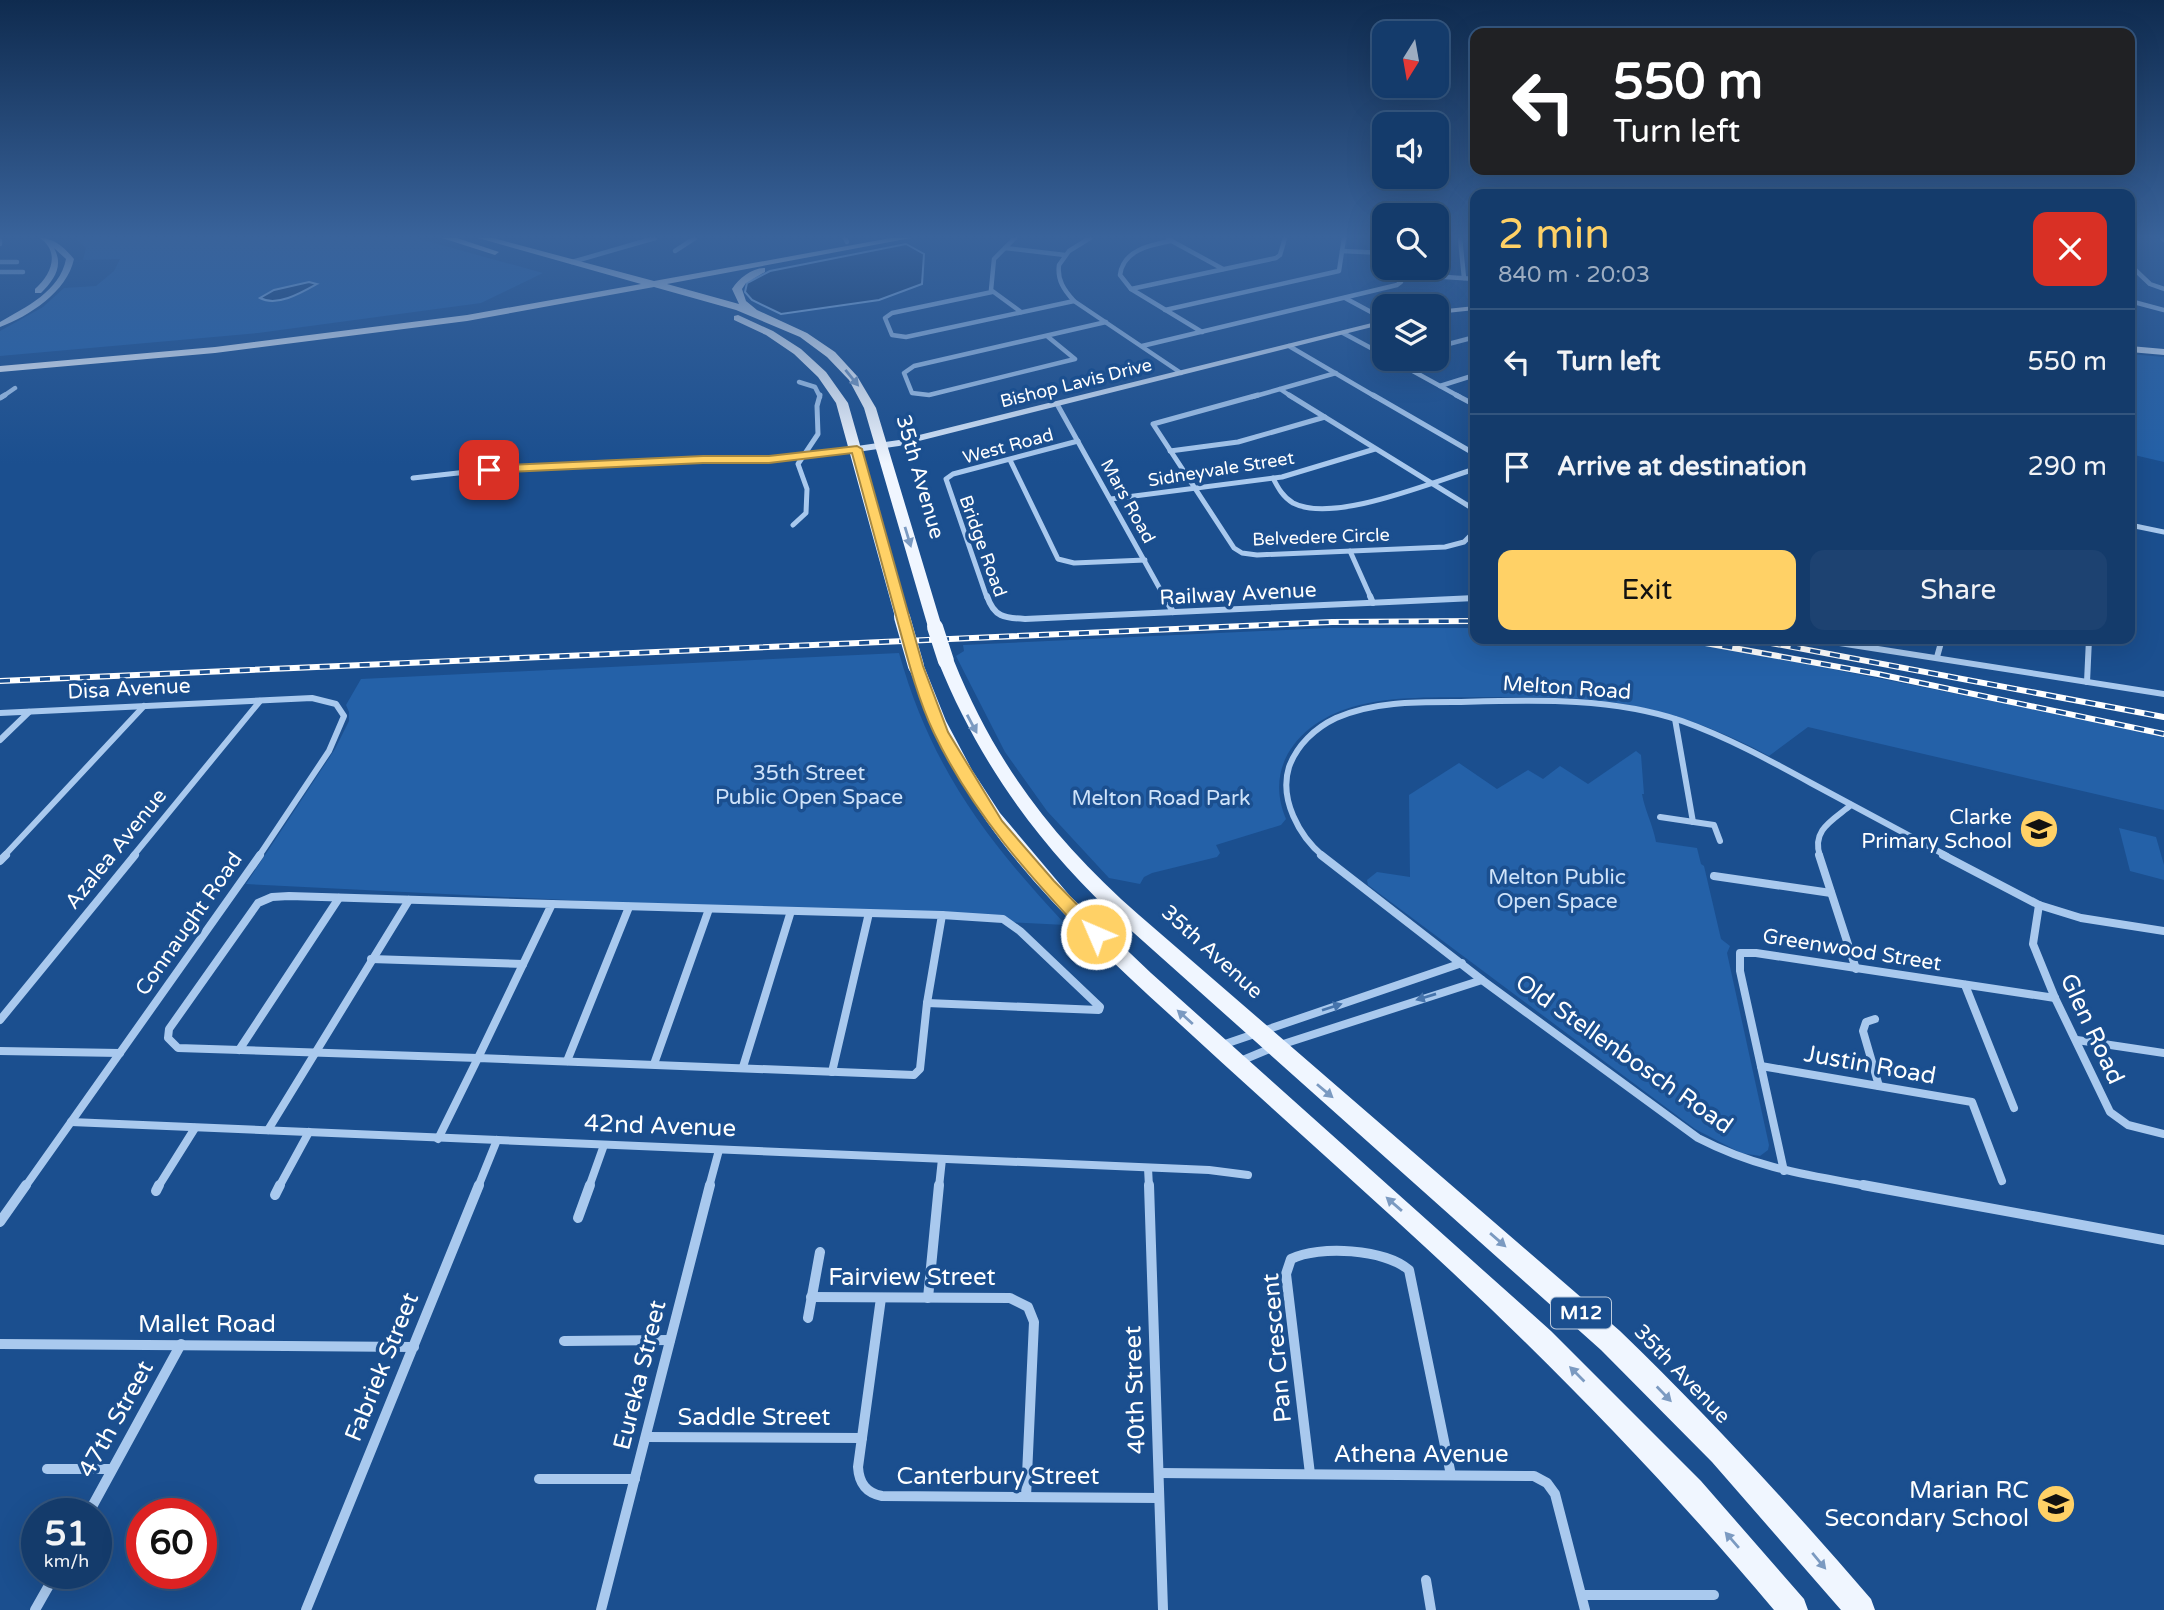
<!DOCTYPE html>
<html lang="en">
<head>
<meta charset="utf-8">
<style>
  :root { --surface:#143b6b; --page:#1d4271; --text:#f1f3f6; --muted:#9dadc1; --line:#33557e; --accent:#ffd166 }
  body { margin:0; font-family:"Varela Round",sans-serif; background:var(--page); color:var(--text); height:100vh; display:flex; flex-direction:column; font-size:26px; white-space:nowrap }
  * { box-sizing:border-box; margin:0 }
  p { font-size:23px; color:var(--muted) }
  .icon { flex:none; width:38px; height:38px; fill:none; stroke:currentColor; stroke-width:2; stroke-linecap:round; stroke-linejoin:round }
  .map { position:relative; flex:1; overflow:hidden }
  .drawer { position:absolute; left:1470px; top:189px; width:665px; height:455px; display:flex; flex-direction:column; background:var(--surface); border-radius:14px; box-shadow:0 7px 28px #0002,0 0 0 2px var(--line) }
  .drawer>* { flex:none }
  .hud { position:absolute; left:1470px; top:28px; width:665px; height:147px; border-radius:14px; box-shadow:0 7px 28px #0002,0 0 0 2px var(--line); background:#202124; color:#fff; overflow:hidden }
  .needle { width:46px; rotate:191deg }
  .buttons { position:absolute; left:1372px; top:21px; display:grid; gap:14px }
  .buttons a { display:grid; place-items:center; width:77px; height:77px; border-radius:14px; background:var(--surface); box-shadow:0 7px 28px #0002,0 0 0 2px var(--line); font-size:35px }
  .speed { position:absolute; left:21px; top:1498px; display:flex; gap:14px; font-size:35px; font-weight:700; text-align:center }
  .speed>* { display:grid; place-content:center; width:91px; height:91px; border-radius:50%; background:var(--surface); box-shadow:0 7px 28px #0002,0 0 0 2px var(--line); line-height:1 }
  .speed small { font-size:18px; font-weight:400 }
  .speed .limit { border:10px solid #d22; background:#fff; color:#111 }
  .pin { position:absolute; display:grid; place-items:center; width:60px; height:60px; color:#fff; margin:-30px; border-radius:14px; box-shadow:0 4px 10px #0006 }
  .me { position:absolute; width:77px; margin:-38px; rotate:315deg; stroke-linejoin:round; filter:drop-shadow(0 0 5px #0008) }
  .turn { display:flex; align-items:center; gap:24px; height:147px; padding:0 28px; font-size:32px }
  .turn .icon { width:91px; height:91px; stroke-width:2.5 }
  .turn b { display:block; font-size:49px; line-height:60px }
  .round { display:grid; place-items:center; flex:none; width:74px; height:74px; border-radius:14px; background:var(--page) }
  .summary { display:flex; align-items:center; justify-content:space-between; height:119px; padding:0 28px }
  h1 { font-size:42px; font-weight:600; line-height:52px; color:var(--accent) }
  .action { display:flex; gap:14px; margin-top:auto; padding:14px 28px }
  .action a { flex:1; height:80px; border-radius:14px; background:var(--accent); color:#111; font-size:28px; font-weight:600; line-height:80px; text-align:center }
  .action a+a { background:var(--page); color:var(--text) }
  ul { padding:0; list-style:none }
  li { display:flex; align-items:center; gap:21px; height:105px; padding:0 28px; border-top:2px solid var(--line) }
  li div { flex:1 }
  li b { display:block; font-size:26px }
  li em { font-style:normal }
  .map>svg:first-child { display:block }
  .green { fill:#2461a8 }
  .water { fill:#123a6d; stroke:#9cc4f0; stroke-width:2 }
  .lines { fill:none; stroke-linecap:round; stroke-linejoin:round }
  .street-far4 { stroke:#a9c9ee; stroke-width:4.5 }
  .street-far3 { stroke:#a9c9ee; stroke-width:5 }
  .street-far2 { stroke:#a9c9ee; stroke-width:6 }
  .street-far1 { stroke:#a9c9ee; stroke-width:8 }
  .street { stroke:#a9c9ee; stroke-width:10 }
  .secondary { fill:#d6e6fa; fill-rule:evenodd }
  .primary { fill:#f0f6ff; fill-rule:evenodd }
  .rail-casing { stroke:#fff; stroke-width:6 }
  .rail { stroke:#1b4f8f; stroke-width:3.5; stroke-dasharray:10; stroke-linecap:butt }
  .primary-bridge { stroke:#f0f6ff; stroke-width:16 }
  .oneway { fill:#7b9ac1 }
  .oneway2 { fill:#4674ac }
  .route { fill:#ffd166; stroke:#a68842; stroke-width:2 }
  .labels { text-anchor:middle; dominant-baseline:central; stroke-width:7; stroke-linejoin:round; paint-order:stroke }
  .far-street-label { font-size:18px; fill:#fff; stroke:#1b4f8f }
  .shield { fill:#1b4f8f; stroke:#bbcadd; stroke-width:2 }
  .shield-label { font-size:19px; font-weight:bold; fill:#fff }
  .street-label { font-size:21px; fill:#fff; stroke:#1b4f8f }
  .park-label { font-size:21px; fill:#cfe3fa; stroke:#1b4f8f }
  .poi-label { font-size:21px; fill:#fff; stroke:#1b4f8f; text-anchor:end }
  .near-street-label { font-size:24px; fill:#fff; stroke:#1b4f8f }
  .near-poi-label { font-size:24px; fill:#fff; stroke:#1b4f8f; text-anchor:end }
</style>
</head>
<body>
<div class="map">
<svg width="2164" height="1610" viewBox="0 0 2164 1610">
  <rect width="100%" height="100%" fill="#1b4f8f"/>
  <g class="green">
    <polygon points="76,238 416,238 543,273 481,303 258,333 0,356 0,331 43,307 64,288 96,286 114,271 120,259 83,260 86,248"/>
    <polygon points="2130,354 2164,357 2164,462 2130,454"/>
    <path d="M1328,628h147v11h182l69,9 438,87v75l-356,-83 -39,29c-43,-23 -87,-41 -135,-50 -50,-10 -103,-9 -154,-9 -42,1 -87,-2 -128,10 -51,15 -89,58 -66,112l-5,6 -65,20 4,8 -3,4 -65,16 -8,4 -4,7 -31,-6 -62,-67 -42,-59 -49,-96 8,-5 -1,-6z"/>
    <path d="M899,653c32,114 87,187 167,272l-820,-41 89,-135 14,-28v-9l-3,-7 15,-26z"/>
    <path d="M1636,751l5,4 3,39h-2c3,17 11,31 14,48l41,6 4,16 3,2 17,73 9,7 -3,7 42,192 -1,5 -8,6 -19,-3 -46,-24 -327,-244 -1,-5 10,-8 33,5 -1,-82 50,-32 38,26 31,-19 15,9 17,-13 28,18z"/>
    <polygon points="2119,828 2156,837 2164,865 2164,880 2130,871"/>
  </g>
  <g class="water">
    <polygon points="906,244 924,254 922,284 879,300 781,314 752,300 745,292 747,283 770,271"/>
    <path d="M309,282l8,2c-16,9 -40,23 -57,14l14,-8z"/>
  </g>
  <g class="lines">
    <g class="street-far4">
      <polyline points="845,238 847,242"/>
      <polyline points="1015,238 994,259 991,290 1021,312"/>
      <path d="M1090,238l-21,13 -10,14c-2,15 5,25 15,36l107,72"/>
      <polyline points="1460,238 1464,278"/>
      <polyline points="2162,238 2164,240"/>
      <polyline points="1168,239 1223,269"/>
      <polyline points="0,241 0,244"/>
      <path d="M1171,241c-21,4 -48,9 -51,34l11,14 71,43"/>
      <polyline points="1005,248 1065,255"/>
      <polyline points="675,251 695,238"/>
      <polyline points="1342,251 1384,253"/>
      <polyline points="0,262 17,262"/>
      <polyline points="572,262 655,238"/>
      <polyline points="2130,265 2150,284 2164,289"/>
      <polyline points="0,272 23,272"/>
      <polyline points="1401,274 1475,279"/>
      <polyline points="1131,289 1276,258 1280,255 1285,238"/>
      <polyline points="992,292 892,313 885,318 892,335 906,337 1074,301"/>
      <polyline points="1345,298 1384,319"/>
      <polyline points="2130,301 2164,310"/>
      <polyline points="1165,310 1339,271 1344,238"/>
      <polyline points="1343,333 1384,355"/>
      <polyline points="1047,336 1075,359 929,395 912,393 904,373 914,366 1106,322"/>
      <polyline points="1142,346 1397,285 1401,282 1401,268"/>
      <polyline points="1289,346 1376,397"/>
      <polyline points="1437,347 1475,337"/>
      <polyline points="1391,359 1460,397"/>
      <polyline points="799,382 815,387 820,397"/>
      <polyline points="1440,386 1475,375"/>
      <polyline points="1280,389 1292,397"/>
      <polyline points="2,397 15,388"/>
      <polyline points="1252,397 1336,373"/>
    </g>
    <g class="street-far3">
      <polyline points="1258,395 1153,424 1234,548 1242,553 1257,555 1445,547 1464,542 1475,531"/>
      <polyline points="1289,395 1475,510"/>
      <polyline points="1373,395 1475,454"/>
      <polyline points="1456,395 1475,405"/>
      <polyline points="0,398 5,395"/>
      <polyline points="1057,404 1165,598"/>
      <polyline points="1170,451 1238,442 1325,417"/>
      <polyline points="1010,460 1058,559 1074,563 1145,560"/>
      <polyline points="413,478 485,470 703,459 769,460 855,449"/>
      <path d="M1273,478c5,10 10,19 20,25 40,21 139,-21 182,-34"/>
      <polyline points="1111,499 1282,477 1375,449"/>
      <polyline points="793,525 806,513 807,489 798,464 818,434 817,406 820,395"/>
      <polyline points="2130,525 2164,532"/>
      <polyline points="1350,551 1371,598"/>
      <polyline points="987,598 946,479 953,474 1078,441"/>
      <polyline points="1472,598 1475,598"/>
    </g>
    <g class="street-far2">
      <path d="M987,596c7,21 17,22 38,23l450,-21"/>
      <polyline points="1164,596 1173,612"/>
      <polyline points="1370,596 1373,603"/>
      <polyline points="1814,639 2164,694"/>
      <polyline points="1937,657 1942,639"/>
      <polyline points="2087,682 2089,639"/>
      <polyline points="0,713 312,698 336,704 344,716 329,751 259,856"/>
      <polyline points="1675,719 1693,822"/>
      <polyline points="0,740 29,712"/>
      <polyline points="1660,817 1714,825 1720,841"/>
      <polyline points="4,856 144,706"/>
      <polyline points="133,856 260,701"/>
      <path d="M1323,856c-24,-20 -44,-57 -34,-89 8,-22 26,-39 47,-49 38,-17 83,-16 125,-16 74,-2 150,-5 221,19 45,16 87,39 129,62 45,24 91,49 136,73"/>
      <path d="M1820,856c-9,-26 13,-36 31,-51"/>
    </g>
    <g class="street-far1">
      <path d="M1321,855l161,125 216,158c60,31 110,37 175,49"/>
      <polyline points="1819,855 1856,969"/>
      <polyline points="1943,855 2039,905 2081,918 2164,931"/>
      <polyline points="0,861 6,855"/>
      <polyline points="1714,876 1831,893"/>
      <polygon points="289,896 552,904 478,1058 178,1048 168,1038 169,1029 258,903 272,897"/>
      <polyline points="2039,905 2033,944 2055,998 2110,1112 2128,1125 2164,1134"/>
      <polyline points="371,959 523,964"/>
      <polyline points="1965,985 2014,1108"/>
      <polyline points="927,1003 1099,1010 1100,1007 1020,931 1003,919 942,915"/>
      <polyline points="1875,1019 1866,1022 1863,1031 1879,1086"/>
      <polyline points="0,1020 135,855"/>
      <polyline points="2077,1040 2164,1053"/>
      <polyline points="1222,1045 1462,963"/>
      <polyline points="239,1050 339,898"/>
      <polyline points="0,1051 120,1053"/>
      <polyline points="567,1061 629,907"/>
      <polyline points="1238,1062 1274,1047 1482,980"/>
      <polyline points="654,1064 709,909"/>
      <polyline points="1761,1066 1972,1102 2002,1181"/>
      <polyline points="743,1067 791,911"/>
      <polyline points="832,1072 869,913"/>
      <polyline points="71,1122 1209,1170 1248,1175"/>
      <polyline points="268,1130 409,900"/>
      <polyline points="438,1139 478,1058 914,1075 920,1069 927,1003 942,915 552,904"/>
      <polyline points="1148,1168 1149,1187"/>
      <polyline points="1784,1171 1740,971 1740,953 1756,953 2055,998"/>
      <polyline points="25,1187 260,855"/>
      <polyline points="158,1187 195,1128"/>
      <polyline points="279,1187 309,1132"/>
      <polyline points="478,1187 497,1140"/>
      <polyline points="589,1187 604,1145"/>
      <polyline points="709,1187 719,1150"/>
      <polyline points="939,1187 942,1159"/>
    </g>
    <g class="street">
      <polyline points="1149,1185 1163,1610"/>
      <polyline points="1863,1185 2164,1240"/>
      <polyline points="156,1191 159,1185"/>
      <polyline points="275,1195 280,1185"/>
      <polyline points="578,1218 590,1185"/>
      <polyline points="0,1222 26,1185"/>
      <polyline points="811,1297 1010,1298 1028,1307 1034,1322 1026,1497"/>
      <path d="M881,1298l-23,169c1,16 8,26 24,29l277,2"/>
      <polyline points="928,1298 939,1185"/>
      <polyline points="808,1318 820,1252"/>
      <polyline points="564,1341 670,1340"/>
      <polyline points="0,1344 414,1347"/>
      <polyline points="646,1437 862,1438"/>
      <polyline points="47,1469 112,1469"/>
      <polyline points="1159,1473 1534,1476 1547,1483 1555,1494 1585,1610"/>
      <path d="M1310,1474l-24,-200 5,-15c28,-14 94,-10 118,11l42,205"/>
      <polyline points="539,1479 635,1479"/>
      <polyline points="88,1514 181,1344"/>
      <polyline points="1426,1580 1431,1610"/>
      <polyline points="1582,1595 1714,1595"/>
      <polyline points="35,1610 56,1573"/>
      <polyline points="306,1610 479,1185"/>
      <polyline points="601,1610 710,1185"/>
    </g>
    <g class="secondary">
      <path d="M40,238c14,0 25,10 34,21 -7,33 -45,57 -74,68v-5c26,-15 60,-31 66,-63l-12,-11c10,18 0,32 -13,45h-6v-4c17,-15 25,-37 5,-51z"/>
      <polygon points="1475,306 1475,310 1437,314 1437,310"/>
      <polygon points="1384,320 1384,324 899,446 857,452 852,449 857,446 899,440"/>
      <polygon points="2130,346 2164,349 2164,355 2130,352"/>
    </g>
    <g class="primary">
      <polygon points="442,238 457,238 499,252 495,255"/>
      <path d="M478,238h15l161,43 237,-43h20l-244,46 72,20 -7,-15c7,-11 20,-21 33,-21v4l-19,11 -4,6 4,12 11,9 50,23 28,19 22,24 19,32 66,219 -2,3h-10l-2,-3 -64,-219 -15,-28 -22,-23 -27,-20 -64,-27 -82,-23 -187,34 -252,32 -215,19v-6l215,-19 252,-32 174,-31z"/>
      <polygon points="738,315 773,331 801,349 826,372 848,403 909,617 907,620 902,621 895,617 836,403 818,377 794,354 766,335 734,320 734,316"/>
      <path d="M946,656l8,5c42,104 101,180 185,254l481,416c88,85 171,175 251,268l4,11h-34l-129,-148 -111,-112 -476,-425c-83,-75 -145,-160 -187,-264z"/>
      <path d="M916,661l8,5 22,55 26,49 28,43 70,83 81,77 400,358 150,150 103,118 4,11h-34c-116,-138 -241,-265 -374,-386 -77,-70 -154,-139 -231,-210 -64,-59 -131,-120 -182,-192 -34,-49 -57,-101 -79,-156z"/>
    </g>
    <g class="rail-casing">
      <g id="rail">
        <polyline points="1683,639 1878,674 2164,734"/>
        <polyline points="1771,643 2164,717"/>
        <polyline points="0,681 1332,622 1475,621"/>
      </g>
    </g>
    <use href="#rail" class="rail"/>
    <g class="primary-bridge">
      <polyline points="902,617 916,666"/>
      <polyline points="935,627 946,661"/>
    </g>
  </g>
  <defs><path id="oneway-solid" d="M-6-.8H1V-3.2L6.5 0L1 3.2V.8H-6Z" transform="scale(1.75)"/></defs>
  <g class="oneway">
    <use href="#oneway-solid" transform="translate(852 378) rotate(51)"/>
    <use href="#oneway-solid" transform="translate(908 537) rotate(73)"/>
    <use href="#oneway-solid" transform="translate(972 724) rotate(62)"/>
    <use href="#oneway-solid" transform="translate(1185 1017) rotate(-138)"/>
    <use href="#oneway-solid" transform="translate(1325 1091) rotate(40)"/>
    <use href="#oneway-solid" transform="translate(1394 1204) rotate(-139)"/>
    <use href="#oneway-solid" transform="translate(1498 1240) rotate(41)"/>
    <use href="#oneway-solid" transform="translate(1577 1374) rotate(-135)"/>
    <use href="#oneway-solid" transform="translate(1664 1394) rotate(46)"/>
    <use href="#oneway-solid" transform="translate(1732 1540) rotate(-131)"/>
    <use href="#oneway-solid" transform="translate(1819 1561) rotate(50)"/>
  </g>
  <g class="oneway2">
    <use href="#oneway-solid" transform="translate(1426 997) rotate(163)"/>
    <use href="#oneway-solid" transform="translate(1332 1007) rotate(-18)"/>
  </g>
  <linearGradient id="sky" x2="0" y2="1"><stop stop-color="#0f2b4f"/><stop offset="0.51" stop-color="#39639b"/><stop offset="1" stop-color="#39639b" stop-opacity="0"/></linearGradient>
  <rect width="2164" height="464" fill="url(#sky)"/>
  <path class="route" d="M857,446l5,3 61,217 25,66 54,89 52,60 48,49 3,4 -3,5h-13c-60,-63 -117,-127 -155,-206 -18,-38 -28,-81 -39,-121 -14,-53 -29,-106 -43,-159l-83,10h-66l-214,10 -5,-3 5,-4 214,-10h66z"/>
  <defs>
    <g id="school-disc" transform="scale(2.0125)"><circle r="9.5" fill="#ffd166" stroke="#1b4f8f"/><path d="M0-5L7-2L0 1L-7-2ZM-4 1L0 2.5L4 1V4Q0 6-4 4Z" fill="#111"/></g>
  </defs>
  <g fill-rule="evenodd">
    <use href="#school-disc" x="2039" y="829"/>
    <use href="#school-disc" x="2056" y="1504"/>
  </g>
  <g class="labels">
    <g class="far-street-label">
      <text transform="translate(1076 383) rotate(-14)">Bishop Lavis Drive</text>
      <text transform="translate(1008 446) rotate(-15)">West Road</text>
      <text transform="translate(1221 469) rotate(-9)">Sidneyvale Street</text>
      <text transform="translate(1128 501) rotate(61)">Mars Road</text>
      <text transform="translate(1321 537) rotate(-2)">Belvedere Circle</text>
      <text transform="translate(983 546) rotate(70)">Bridge Road</text>
    </g>
    <rect class="shield" x="1551" y="1297.5" width="60" height="31" rx="5"/>
    <g class="shield-label">
      <text x="1581" y="1313">M12</text>
    </g>
    <g class="street-label">
      <text transform="translate(920 477) rotate(74)">35th Avenue</text>
      <text transform="translate(1238 594) rotate(-3)">Railway Avenue</text>
      <text transform="translate(1567 688) rotate(4)">Melton Road</text>
      <text transform="translate(129 689) rotate(-3)">Disa Avenue</text>
      <text transform="translate(116 849) rotate(-51)">Azalea Avenue</text>
      <text transform="translate(189 924) rotate(-55)">Connaught Road</text>
      <text transform="translate(1852 950) rotate(9)">Greenwood Street</text>
      <text transform="translate(1212 952) rotate(42)">35th Avenue</text>
      <text transform="translate(1682 1374) rotate(46)">35th Avenue</text>
    </g>
    <g class="park-label">
      <text x="809" y="773">35th Street<tspan x="809" dy="24">Public Open Space</tspan></text>
      <text x="1161" y="798">Melton Road Park</text>
      <text x="1557" y="877">Melton Public<tspan x="1557" dy="24">Open Space</tspan></text>
    </g>
    <g class="poi-label">
      <text x="2012" y="817">Clarke<tspan x="2012" dy="24">Primary School</tspan></text>
    </g>
    <g class="near-street-label">
      <text transform="translate(2092 1029) rotate(65)">Glen Road</text>
      <text transform="translate(1624 1054) rotate(35)">Old Stellenbosch Road</text>
      <text transform="translate(1870 1065) rotate(10)">Justin Road</text>
      <text transform="translate(660 1126) rotate(2)">42nd Avenue</text>
      <text x="912" y="1277">Fairview Street</text>
      <text x="207" y="1324">Mallet Road</text>
      <text transform="translate(1277 1348) rotate(-95)">Pan Crescent</text>
      <text transform="translate(382 1367) rotate(-68)">Fabriek Street</text>
      <text transform="translate(640 1375) rotate(-76)">Eureka Street</text>
      <text transform="translate(1135 1390) rotate(-92)">40th Street</text>
      <text x="754" y="1417">Saddle Street</text>
      <text transform="translate(116 1419) rotate(-61)">47th Street</text>
      <text x="1421" y="1454">Athena Avenue</text>
      <text x="998" y="1476">Canterbury Street</text>
    </g>
    <g class="near-poi-label">
      <text x="2029" y="1490">Marian RC<tspan x="2029" dy="28">Secondary School</tspan></text>
    </g>
  </g>
</svg>
<div class="buttons">
<a><svg class="needle" viewBox="-14 -14 28 28"><path d="M0-13l5 13h-10z" fill="#e53935"/><path d="M0 13l5-13h-10z" fill="#9dadc1"/></svg></a>
<a><svg class="icon" aria-label="sound" viewBox="0 0 24 24"><path d="M4 9h4l5-4v14l-5-4H4zM17 9q2 3 0 6"/></svg></a>
<a><svg class="icon" aria-label="search" viewBox="0 0 24 24"><circle cx="10" cy="10" r="6"/><path d="M15 15l6 6"/></svg></a>
<a><svg class="icon" aria-label="layers" viewBox="0 0 24 24"><path d="M12 4l9 5-9 5-9-5zM3 14l9 5 9-5"/></svg></a>
</div>
<div class="speed"><div>51<small>km/h</small></div><div class="limit">60</div></div>
<div class="pin" style="left:489px;top:470px;background:#d93025"><svg class="icon" aria-label="arrive" viewBox="0 0 24 24"><path d="M6 21V4h12l-3 4 3 4H6"/></svg></div>
<svg class="me" style="left:1096px;top:934px" viewBox="-20 -20 40 40"><circle r="17" fill="#ffd166" stroke="#fff" stroke-width="3"/><path d="M0-11L8 9 0 5-8 9z" fill="#fff"/></svg>
<div class="hud">
<div class="turn"><svg class="icon" aria-label="left" viewBox="0 0 24 24"><path d="M17 20v-9H6M10 6l-5 5 5 5"/></svg><div><b>550 m</b>Turn left</div></div>
</div>
<section class="drawer">
<div class="summary"><div><h1>2 min</h1><p>840 m · 20:03</p></div><a class="round" style="background:#d93025;color:#fff"><svg class="icon" aria-label="close" viewBox="0 0 24 24"><path d="M6 6l12 12M18 6L6 18"/></svg></a></div>
<ul>
<li><svg class="icon" aria-label="left" viewBox="0 0 24 24"><path d="M17 20v-9H6M10 6l-5 5 5 5"/></svg><div><b>Turn left</b></div><em>550 m</em></li>
<li><svg class="icon" aria-label="arrive" viewBox="0 0 24 24"><path d="M6 21V4h12l-3 4 3 4H6"/></svg><div><b>Arrive at destination</b></div><em>290 m</em></li>
</ul>
<div class="action"><a>Exit</a><a>Share</a></div>
</section>
</div>
</body>
</html>
